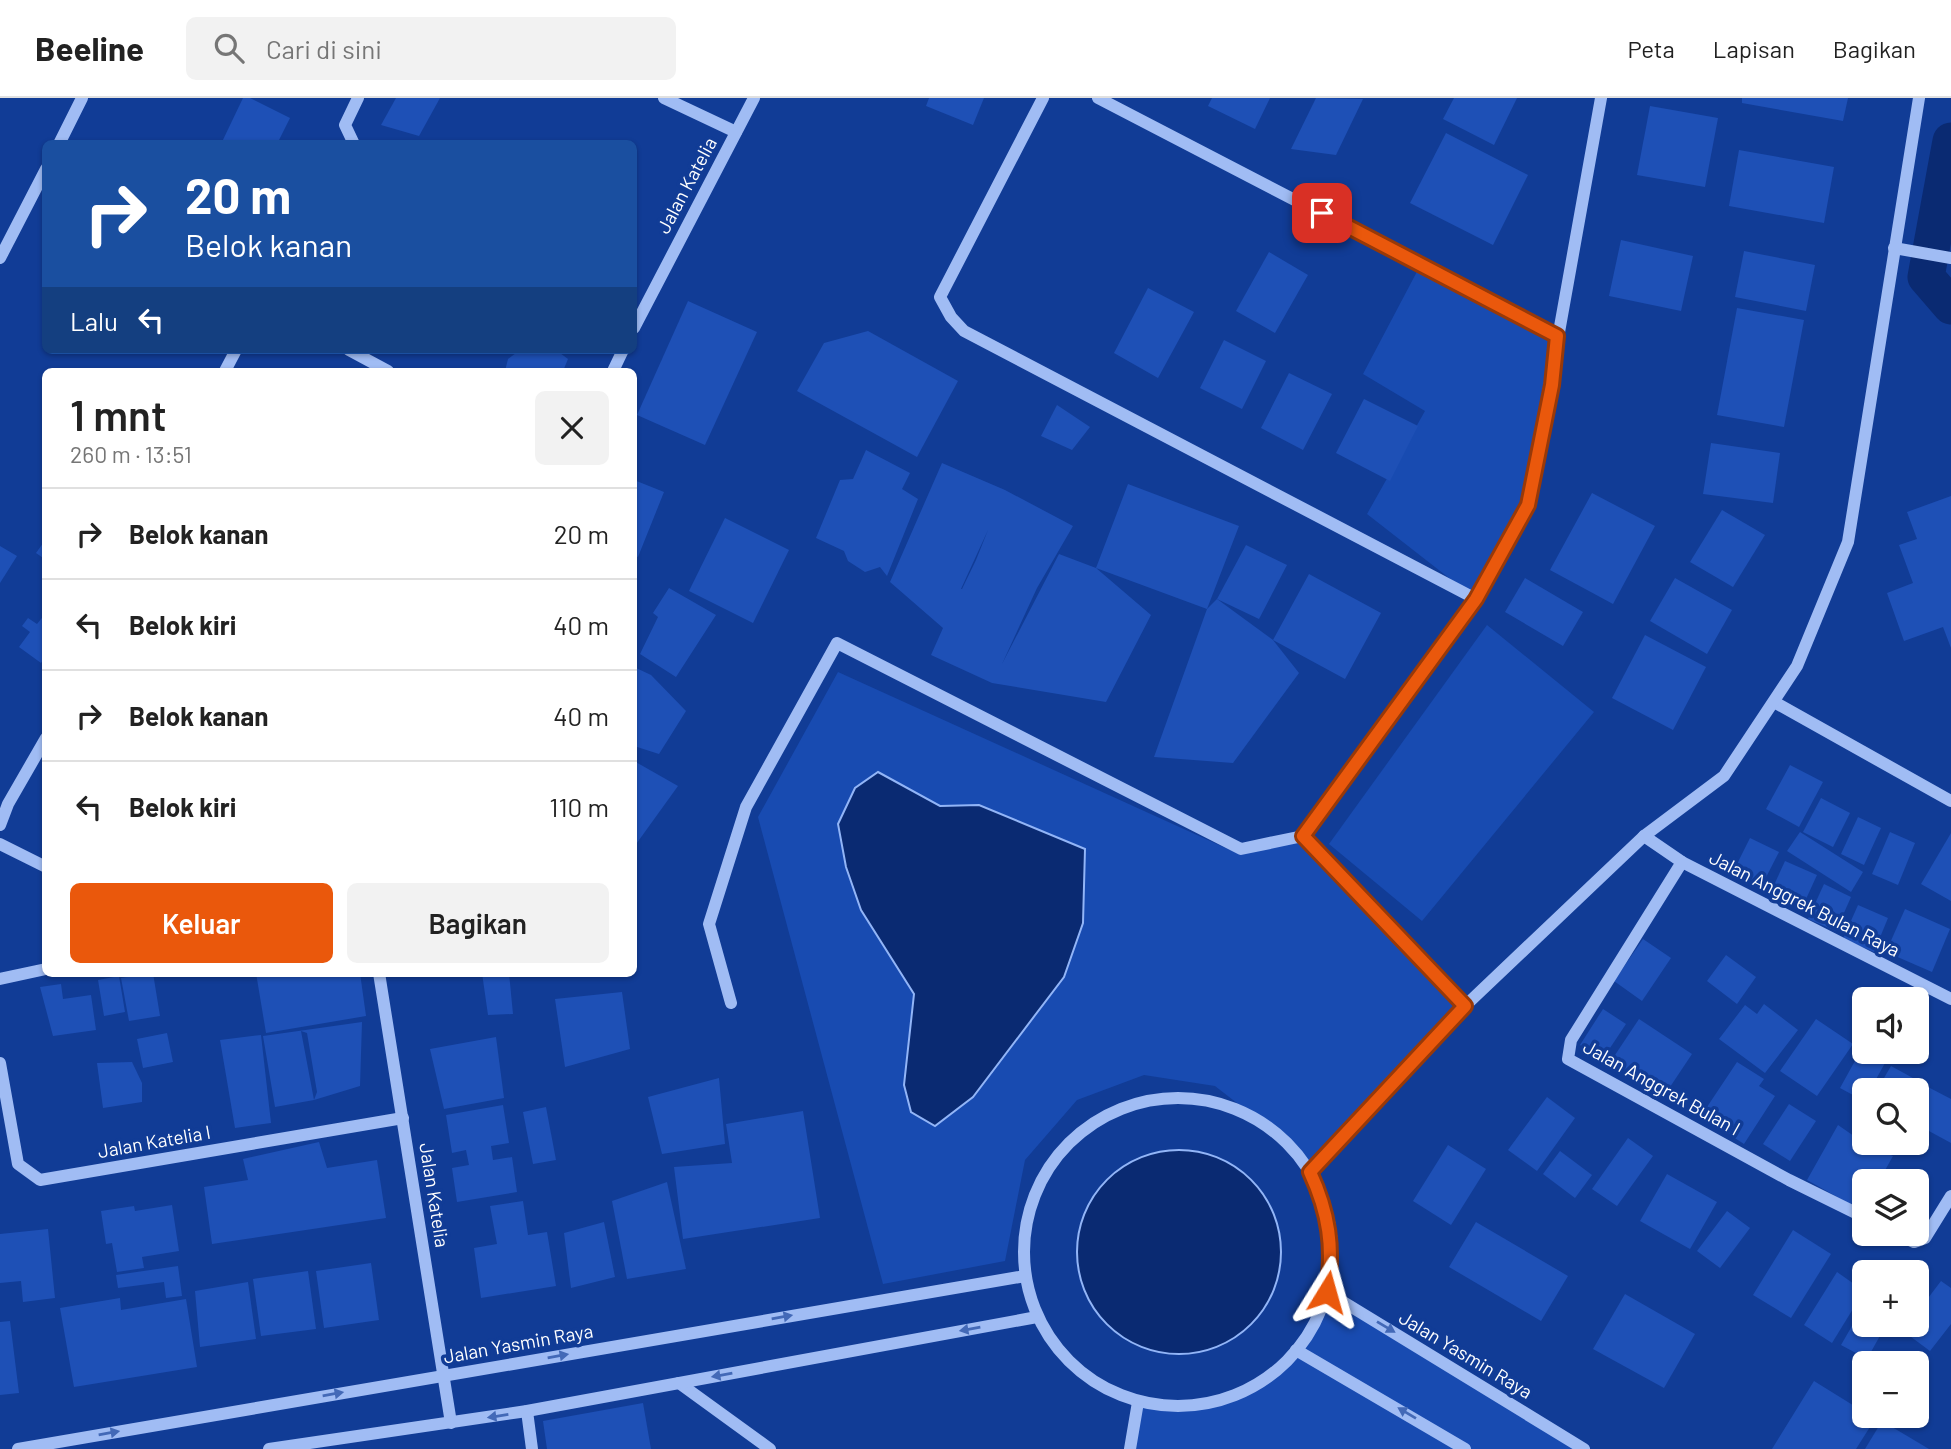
<!DOCTYPE html>
<html lang="id">
<head>
<meta charset="utf-8">
<style>
  :root { --surface:#fff; --page:#f2f2f2; --text:#222; --muted:#767676; --line:#e0e0e0; --accent:#ea580c }
  body { margin:0; font-family:Barlow,sans-serif; background:var(--page); color:var(--text); height:100vh; display:flex; flex-direction:column; font-size:26px; white-space:nowrap }
  * { box-sizing:border-box; margin:0 }
  p { font-size:23px; color:var(--muted) }
  .icon { flex:none; width:38px; height:38px; fill:none; stroke:currentColor; stroke-width:2; stroke-linecap:round; stroke-linejoin:round }
  .map { position:relative; flex:1; overflow:hidden }
  .drawer { position:absolute; left:42px; top:270px; width:595px; height:609px; display:flex; flex-direction:column; background:var(--surface); border-radius:10px; box-shadow:0 2px 5px #0004 }
  .drawer>* { flex:none }
  .guide { position:absolute; left:42px; top:42px; width:595px; height:214px; border-radius:10px; box-shadow:0 2px 5px #0004; background:#1a4fa0; color:#fff; overflow:hidden }
  .tools { position:absolute; left:1852px; top:889px; display:grid; gap:14px }
  .tools a { display:grid; place-items:center; width:77px; height:77px; border-radius:10px; background:var(--surface); box-shadow:0 2px 5px #0004; font-size:35px }
  .pin { position:absolute; display:grid; place-items:center; width:60px; height:60px; color:#fff; margin:-30px; border-radius:14px; box-shadow:0 4px 10px #0006 }
  .me { position:absolute; width:77px; margin:-38px; rotate:8deg; stroke-linejoin:round; filter:drop-shadow(0 0 5px #0008) }
  .turn { display:flex; align-items:center; gap:24px; height:147px; padding:0 28px; font-size:32px }
  .turn .icon { width:91px; height:91px; stroke-width:2.5 }
  .turn b { display:block; font-size:49px; line-height:60px }
  .then { display:flex; align-items:center; height:66px; padding:0 28px; background:#0003; gap:14px; font-size:26px }
  .round { display:grid; place-items:center; flex:none; width:74px; height:74px; border-radius:10px; background:var(--page) }
  .overview { display:flex; align-items:center; justify-content:space-between; height:119px; padding:0 28px }
  h1 { font-size:42px; font-weight:600; line-height:52px }
  .primary-button { display:flex; gap:14px; margin-top:auto; padding:14px 28px }
  .primary-button a { flex:1; height:80px; border-radius:10px; background:var(--accent); color:#fff; font-size:28px; font-weight:600; line-height:80px; text-align:center }
  .primary-button a+a { background:var(--page); color:var(--text) }
  ul { padding:0; list-style:none }
  li { display:flex; align-items:center; gap:21px; height:91px; padding:0 28px; border-top:2px solid var(--line) }
  li div { flex:1 }
  li b { display:block; font-size:26px }
  li em { font-style:normal }
  header { display:flex; align-items:center; gap:42px; box-sizing:border-box; height:98px; padding:0 35px; background:var(--surface); border-bottom:2px solid var(--line) }
  header strong { font-size:33px }
  nav { display:flex; gap:38px; margin-inline-start:auto; font-size:24px }
  .search { width:490px; height:63px; background:var(--page); display:flex; align-items:center; gap:18px; box-sizing:border-box; padding:0 24px; border-radius:10px; color:var(--muted); font-size:26px }
  .map>svg:first-child { display:block }
  .green { fill:#184bb1 }
  .water { fill:#0a2a72; stroke:#92b5f7; stroke-width:2 }
  .lines { fill:none; stroke-linecap:round; stroke-linejoin:round }
  .canal { stroke:#0a2a72; stroke-width:37 }
  .building { fill:#1e50b6; fill-rule:evenodd }
  .minor { stroke:#a0bcf4; stroke-width:12 }
  .oneway { fill:#4369b7 }
  .route-casing { stroke:#983908; stroke-width:18 }
  .route { stroke:#ea580c; stroke-width:12 }
  .labels { text-anchor:middle; dominant-baseline:central; stroke-width:7; stroke-linejoin:round; paint-order:stroke }
  .street-label { font-size:19px; fill:#fff; stroke:#113c96 }
</style>
</head>
<body>
<header>
<strong>Beeline</strong>
<div class="search"><svg class="icon" aria-label="search" viewBox="0 0 24 24"><circle cx="10" cy="10" r="6"/><path d="M15 15l6 6"/></svg>Cari di sini</div>
<nav><a>Peta</a><a>Lapisan</a><a>Bagikan</a></nav>
</header>
<div class="map">
<svg width="1951" height="1351" viewBox="0 0 1951 1351">
  <rect width="100%" height="100%" fill="#113c96"/>
  <g class="green">
    <polygon points="1421,166 1557,238 1528,407 1476,501 1367,416 1425,313 1363,276"/>
    <polygon points="1487,527 1594,614 1422,823 1329,746"/>
    <polygon points="838,574 1241,757 1303,738 1465,908 1310,1074 1287,1044 1215,988 1144,977 1077,1002 1025,1062 1005,1163 883,1186 758,719"/>
    <polygon points="1327,1194 1585,1351 1129,1351 1138,1304 1210,1305 1242,1295 1270,1278 1296,1252"/>
  </g>
  <g class="water">
    <polygon points="878,674 940,708 979,707 1085,751 1083,825 1064,879 973,999 935,1028 911,1014 904,987 914,896 861,812 846,769 838,726 855,690"/>
    <circle cx="1179" cy="1154" r="102"/>
  </g>
  <g class="lines">
    <polyline class="canal" points="1951,43 1926,179 1951,208"/>
  </g>
  <g class="building">
    <polygon points="243,0 250,0 290,20 277,46 221,46"/>
    <polygon points="396,0 440,0 419,38 381,27"/>
    <polygon points="929,0 984,0 973,27 926,8"/>
    <polygon points="1212,0 1270,0 1255,31 1208,8"/>
    <polygon points="1316,0 1363,1 1336,57 1291,51"/>
    <polygon points="1454,0 1517,0 1494,47 1443,21"/>
    <polygon points="1742,0 1848,0 1843,23 1742,5"/>
    <polygon points="1650,8 1718,20 1705,89 1637,77"/>
    <polygon points="1446,35 1528,77 1493,147 1410,105"/>
    <polygon points="1739,52 1834,69 1824,125 1729,108"/>
    <polygon points="1621,142 1693,158 1681,213 1609,198"/>
    <polygon points="1744,153 1815,167 1806,213 1735,199"/>
    <polygon points="1269,154 1308,177 1275,235 1236,213"/>
    <polygon points="1148,190 1194,214 1158,280 1114,255"/>
    <polygon points="688,203 757,234 705,347 637,317"/>
    <polygon points="1737,210 1804,222 1784,329 1717,317"/>
    <polygon points="868,233 958,283 917,359 797,293 824,245"/>
    <polygon points="1224,242 1266,263 1242,311 1200,290"/>
    <polygon points="520,252 556,252 568,261 563,273 505,273 508,261"/>
    <polygon points="1289,275 1332,296 1303,352 1261,330"/>
    <polygon points="1364,301 1418,328 1390,383 1336,355"/>
    <polygon points="1057,307 1090,329 1072,352 1041,338"/>
    <polygon points="1711,345 1780,355 1773,405 1703,396"/>
    <polygon points="866,352 910,375 902,391 918,401 887,478 880,469 865,474 848,463 844,453 816,440 840,382 853,381"/>
    <path d="M942,365l63,27 68,36 -36,62 -35,76 57,-110 37,14 32,-84 111,42 -32,83 -111,-41 55,47 -45,87 -114,-19 -61,-28 12,-27 -53,-46zM988,432l-12,30 -14,29h-1z"/>
    <polygon points="634,382 664,394 638,459 634,457"/>
    <polygon points="1592,395 1655,428 1613,506 1550,472"/>
    <polygon points="1951,398 1951,550 1943,529 1904,543 1887,495 1913,485 1899,447 1917,441 1907,414"/>
    <polygon points="1722,412 1765,437 1733,489 1690,464"/>
    <polygon points="725,420 789,452 753,525 689,493"/>
    <polygon points="46,441 46,462 36,455"/>
    <polygon points="1246,447 1287,467 1259,521 1217,501"/>
    <polygon points="0,448 17,458 0,485"/>
    <polygon points="1309,476 1381,515 1345,581 1273,542"/>
    <polygon points="1525,480 1583,514 1563,548 1505,514"/>
    <polygon points="1675,480 1732,512 1707,556 1650,523"/>
    <polygon points="669,490 716,517 676,579 640,556 658,519 653,515"/>
    <polygon points="1217,501 1273,542 1299,575 1233,665 1154,659 1207,511"/>
    <polygon points="46,515 46,558 41,565 19,549 30,534 22,528 28,520 37,526"/>
    <polygon points="1645,537 1706,569 1673,632 1612,600"/>
    <polygon points="634,569 651,577 686,613 659,656 634,648"/>
    <polygon points="634,663 678,688 634,749"/>
    <polygon points="1790,667 1823,684 1799,729 1766,711"/>
    <polygon points="1821,700 1850,715 1833,749 1803,734"/>
    <polygon points="1858,719 1881,730 1864,767 1841,756"/>
    <polygon points="1800,734 1863,774 1851,794 1787,753"/>
    <polygon points="1890,734 1915,745 1898,787 1872,776"/>
    <polygon points="1951,735 1951,803 1921,786"/>
    <polygon points="1750,740 1779,754 1761,789 1732,776"/>
    <polygon points="1785,763 1817,777 1801,812 1769,798"/>
    <polygon points="1824,786 1851,799 1836,833 1808,821"/>
    <polygon points="1858,807 1888,820 1874,854 1843,841"/>
    <polygon points="1905,811 1950,831 1932,874 1886,854"/>
    <polygon points="1643,841 1671,860 1642,903 1614,883"/>
    <polygon points="1726,857 1756,879 1737,906 1707,883"/>
    <polygon points="153,875 160,918 129,923 121,880"/>
    <polygon points="256,875 360,875 366,918 266,935"/>
    <polygon points="482,875 509,875 513,916 488,917"/>
    <polygon points="119,878 125,914 104,918 98,882"/>
    <polygon points="61,886 63,901 91,897 96,932 53,938 40,889"/>
    <polygon points="622,894 630,951 565,969 555,901"/>
    <polygon points="1764,906 1798,932 1765,975 1719,941 1745,907 1757,916"/>
    <polygon points="1603,911 1626,926 1602,962 1580,947"/>
    <polygon points="1639,921 1692,956 1662,1001 1609,966"/>
    <polygon points="1816,921 1853,946 1817,998 1780,973"/>
    <polygon points="362,924 360,988 314,1002 317,994 307,935 301,933 314,1002 275,1009 263,938"/>
    <polygon points="167,935 173,964 143,970 137,941"/>
    <polygon points="261,937 271,1025 235,1030 220,942"/>
    <polygon points="496,939 504,1000 444,1011 430,951"/>
    <polygon points="1861,952 1885,965 1870,992 1864,992 1864,1003 1840,990"/>
    <polygon points="132,964 142,985 142,1004 103,1010 97,965"/>
    <polygon points="1737,964 1764,981 1759,988 1775,998 1744,1046 1701,1018"/>
    <polygon points="1891,968 1924,986 1916,1000 1916,992 1877,992"/>
    <polygon points="719,980 725,1046 662,1056 648,999"/>
    <polygon points="1928,989 1951,1001 1951,1045 1916,1026 1916,1011"/>
    <polygon points="1547,999 1575,1020 1537,1073 1508,1052"/>
    <polygon points="1789,1006 1816,1023 1790,1063 1763,1046"/>
    <polygon points="503,1007 509,1045 491,1048 493,1062 512,1059 517,1094 457,1104 452,1070 469,1067 466,1052 452,1055 446,1017"/>
    <polygon points="546,1009 556,1062 533,1066 523,1014"/>
    <polygon points="803,1013 820,1120 683,1141 674,1069 732,1065 726,1026"/>
    <polygon points="1838,1027 1864,1045 1893,1058 1879,1083 1864,1083 1862,1113 1807,1082"/>
    <polygon points="1628,1040 1653,1058 1617,1108 1592,1091"/>
    <polygon points="319,1044 327,1070 377,1062 386,1120 212,1146 204,1089 248,1082 243,1061"/>
    <polygon points="1448,1047 1486,1071 1451,1127 1413,1103"/>
    <polygon points="1560,1053 1592,1077 1575,1100 1543,1076"/>
    <polygon points="1667,1076 1717,1104 1690,1151 1640,1123"/>
    <polygon points="667,1084 686,1171 627,1181 612,1103"/>
    <polygon points="523,1103 528,1137 547,1134 556,1188 481,1200 474,1150 497,1146 490,1108"/>
    <polygon points="172,1107 179,1153 142,1159 144,1170 117,1174 112,1145 106,1146 101,1113 134,1108 135,1113"/>
    <polygon points="1727,1113 1750,1130 1720,1170 1697,1153"/>
    <polygon points="604,1124 615,1179 571,1190 564,1135"/>
    <polygon points="1476,1124 1568,1178 1541,1223 1449,1169"/>
    <polygon points="48,1131 55,1200 23,1204 21,1183 0,1185 0,1136"/>
    <polygon points="1793,1132 1831,1156 1791,1220 1753,1197"/>
    <polygon points="371,1165 379,1222 324,1230 316,1173"/>
    <polygon points="178,1168 182,1198 166,1200 164,1184 118,1190 116,1177"/>
    <polygon points="308,1173 316,1231 261,1238 253,1181"/>
    <polygon points="1837,1174 1864,1193 1832,1245 1804,1227"/>
    <polygon points="1941,1183 1951,1190 1951,1226 1930,1253 1903,1233 1908,1227 1916,1227 1916,1216"/>
    <polygon points="248,1184 256,1241 200,1249 195,1193"/>
    <polygon points="1625,1196 1695,1236 1664,1290 1593,1251"/>
    <polygon points="120,1200 121,1212 186,1201 197,1269 74,1289 60,1210"/>
    <polygon points="1864,1207 1864,1227 1886,1227 1867,1261 1841,1247"/>
    <polygon points="10,1223 19,1295 0,1297 0,1224"/>
    <polygon points="1814,1283 1864,1314 1864,1318 1875,1321 1856,1351 1772,1351"/>
    <polygon points="643,1305 651,1351 547,1351 543,1323"/>
    <polygon points="1882,1323 1929,1351 1865,1351"/>
  </g>
  <g class="lines">
    <g class="minor">
      <polyline points="664,0 736,34"/>
      <polyline points="1043,0 940,199 951,219 964,233 1476,501"/>
      <polyline points="1098,0 1557,238"/>
      <polyline points="59,46 82,0"/>
      <polyline points="354,46 345,27 358,0"/>
      <polyline points="1894,150 1951,160"/>
      <polyline points="0,160 46,71"/>
      <polyline points="634,230 754,0"/>
      <polyline points="349,252 388,273"/>
      <polyline points="225,273 236,252"/>
      <polyline points="613,273 623,252"/>
      <polyline points="1774,604 1951,703"/>
      <polyline points="0,727 8,706 46,640"/>
      <polyline points="1303,738 1476,501 1528,407 1601,0"/>
      <polyline points="1644,738 1682,764 1951,901"/>
      <polyline points="0,746 46,769"/>
      <polyline points="1682,764 1571,942 1568,961 1789,1082 1864,1119"/>
      <polyline points="379,875 451,1325"/>
      <polyline points="0,881 46,871"/>
      <polyline points="731,905 709,826 746,709 837,545 1241,751 1303,738 1465,908"/>
      <polyline points="0,965 18,1066 40,1082 403,1020"/>
      <circle cx="1178" cy="1154" r="154"/>
      <polyline points="1310,1074 1465,908 1644,738 1724,678 1797,568 1848,444 1919,0"/>
      <polyline points="1897,1136 1914,1144 1925,1140 1951,1098"/>
      <polyline points="1327,1194 1584,1351"/>
      <polyline points="1296,1252 1465,1351"/>
      <polyline points="679,1285 770,1351"/>
      <polyline points="527,1313 532,1351"/>
      <polyline points="18,1351 1025,1178"/>
      <polyline points="269,1351 527,1313 1037,1219"/>
      <polyline points="1130,1351 1138,1304"/>
    </g>
  </g>
  <defs><path id="oneway-solid" d="M-6-.8H1V-3.2L6.5 0L1 3.2V.8H-6Z" transform="scale(1.75)"/></defs>
  <g class="oneway">
    <use href="#oneway-solid" transform="translate(782 1219) rotate(-10)"/>
    <use href="#oneway-solid" transform="translate(1386 1229) rotate(31)"/>
    <use href="#oneway-solid" transform="translate(970 1231) rotate(170)"/>
    <use href="#oneway-solid" transform="translate(558 1258) rotate(-10)"/>
    <use href="#oneway-solid" transform="translate(722 1277) rotate(170)"/>
    <use href="#oneway-solid" transform="translate(333 1296) rotate(-10)"/>
    <use href="#oneway-solid" transform="translate(1407 1315) rotate(-149)"/>
    <use href="#oneway-solid" transform="translate(498 1318) rotate(171)"/>
    <use href="#oneway-solid" transform="translate(109 1335) rotate(-10)"/>
  </g>
  <g class="lines">
    <g class="route-casing">
      <path id="route" d="M1322,115l235,123 -5,49 -24,120 -52,94 -173,237 162,170 -155,166c19,41 24,76 17,120"/>
    </g>
    <use href="#route" class="route"/>
  </g>
  <g class="labels">
    <g class="street-label">
      <text transform="translate(686 87) rotate(-62)">Jalan Katelia</text>
      <text transform="translate(1805 805) rotate(27)">Jalan Anggrek Bulan Raya</text>
      <text transform="translate(1662 989) rotate(29)">Jalan Anggrek Bulan I</text>
      <text transform="translate(154 1043) rotate(-10)">Jalan Katelia I</text>
      <text transform="translate(435 1097) rotate(81)">Jalan Katelia</text>
      <text transform="translate(518 1245) rotate(-10)">Jalan Yasmin Raya</text>
      <text transform="translate(1466 1256) rotate(31)">Jalan Yasmin Raya</text>
    </g>
  </g>
</svg>
<div class="tools">
<a><svg class="icon" aria-label="sound" viewBox="0 0 24 24"><path d="M4 9h4l5-4v14l-5-4H4zM17 9q2 3 0 6"/></svg></a>
<a><svg class="icon" aria-label="search" viewBox="0 0 24 24"><circle cx="10" cy="10" r="6"/><path d="M15 15l6 6"/></svg></a>
<a><svg class="icon" aria-label="layers" viewBox="0 0 24 24"><path d="M12 4l9 5-9 5-9-5zM3 14l9 5 9-5"/></svg></a>
<a>+</a>
<a>−</a>
</div>
<div class="pin" style="left:1322px;top:115px;background:#d93025"><svg class="icon" aria-label="arrive" viewBox="0 0 24 24"><path d="M6 21V4h12l-3 4 3 4H6"/></svg></div>
<svg class="me" style="left:1327px;top:1194px" viewBox="-20 -20 40 40"><path d="M0-17L14 15 0 8-14 15z" fill="#ea580c" stroke="#fff" stroke-width="4"/></svg>
<div class="guide">
<div class="turn"><svg class="icon" aria-label="right" viewBox="0 0 24 24"><path d="M7 20v-9h11M14 6l5 5-5 5"/></svg><div><b>20 m</b>Belok kanan</div></div>
<div class="then">Lalu<svg class="icon" aria-label="left" viewBox="0 0 24 24"><path d="M17 20v-9H6M10 6l-5 5 5 5"/></svg></div>
</div>
<section class="drawer">
<div class="overview"><div><h1>1 mnt</h1><p>260 m · 13:51</p></div><a class="round"><svg class="icon" aria-label="close" viewBox="0 0 24 24"><path d="M6 6l12 12M18 6L6 18"/></svg></a></div>
<ul>
<li><svg class="icon" aria-label="right" viewBox="0 0 24 24"><path d="M7 20v-9h11M14 6l5 5-5 5"/></svg><div><b>Belok kanan</b></div><em>20 m</em></li>
<li><svg class="icon" aria-label="left" viewBox="0 0 24 24"><path d="M17 20v-9H6M10 6l-5 5 5 5"/></svg><div><b>Belok kiri</b></div><em>40 m</em></li>
<li><svg class="icon" aria-label="right" viewBox="0 0 24 24"><path d="M7 20v-9h11M14 6l5 5-5 5"/></svg><div><b>Belok kanan</b></div><em>40 m</em></li>
<li><svg class="icon" aria-label="left" viewBox="0 0 24 24"><path d="M17 20v-9H6M10 6l-5 5 5 5"/></svg><div><b>Belok kiri</b></div><em>110 m</em></li>
</ul>
<div class="primary-button"><a>Keluar</a><a>Bagikan</a></div>
</section>
</div>
</body>
</html>
